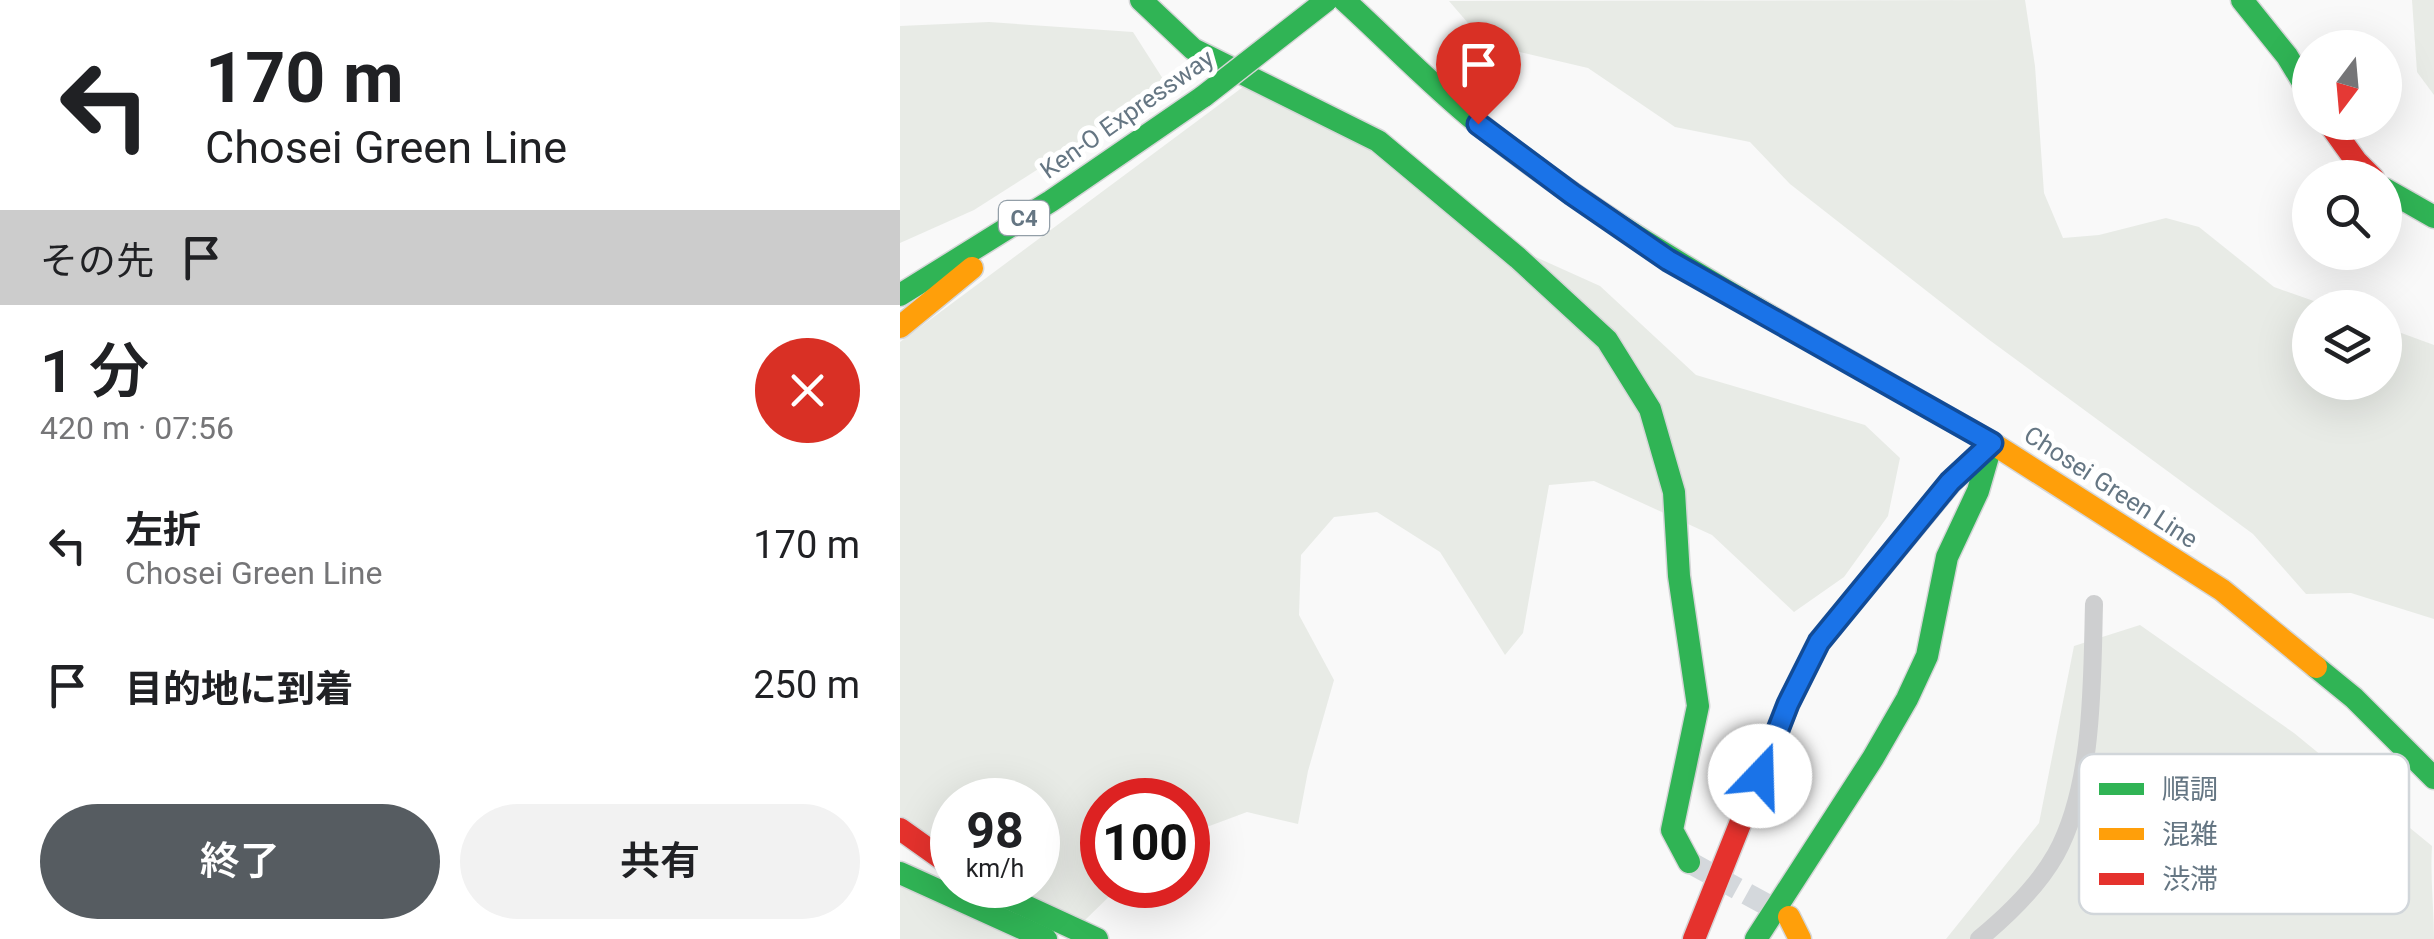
<!DOCTYPE html>
<html lang="ja">
<head>
<meta charset="utf-8">
<style>
  :root { --surface:#fff; --page:#f2f2f2; --text:#202124; --muted:#757577; --accent:#565c61 }
  body { margin:0; font-family:Roboto,"Noto Sans JP",sans-serif; background:var(--page); color:var(--text); height:100vh; display:flex; flex-direction:column; font-size:38px; white-space:nowrap }
  * { box-sizing:border-box; margin:0 }
  p { font-size:32px; color:var(--muted) }
  .icon { flex:none; width:55px; height:55px; fill:none; stroke:currentColor; stroke-width:2; stroke-linecap:round; stroke-linejoin:round }
  .map { position:relative; flex:1; overflow:hidden }
  .details { display:flex; flex-direction:column; background:var(--surface); width:900px }
  .details>* { flex:none }
  .banner { background:#fff; color:var(--text); overflow:hidden }
  .needle { width:65px; rotate:196deg }
  .tools { position:absolute; left:1392px; top:30px; display:grid; gap:20px }
  .tools a { display:grid; place-items:center; width:110px; height:110px; border-radius:50%; background:var(--surface); box-shadow:0 10px 40px #0002; font-size:50px }
  .speed { position:absolute; left:30px; top:778px; display:flex; gap:20px; font-size:50px; font-weight:700; text-align:center }
  .speed>* { display:grid; place-content:center; width:130px; height:130px; border-radius:50%; background:var(--surface); box-shadow:0 10px 40px #0002; line-height:1 }
  .speed small { font-size:25px; font-weight:400 }
  .speed .limit { border:15px solid #d22; background:#fff; color:#111 }
  .pin { position:absolute; display:grid; place-items:center; width:85px; height:85px; color:#fff; margin:-102px -42px; border-radius:50% 50% 50% 0; rotate:-45deg; box-shadow:0 0 10px #0007 }
  .pin .icon { rotate:45deg }
  .me { position:absolute; width:110px; margin:-55px; rotate:21deg; stroke-linejoin:round; filter:drop-shadow(0 0 8px #0008) }
  .turn { display:flex; align-items:center; gap:35px; height:210px; padding:0 40px; font-size:45px }
  .turn .icon { width:130px; height:130px; stroke-width:2.5 }
  .turn b { display:block; font-size:70px; line-height:85px }
  .then { display:flex; align-items:center; height:95px; padding:0 40px; background:#0003; gap:20px; font-size:38px }
  .round { display:grid; place-items:center; flex:none; width:105px; height:105px; border-radius:52px; background:var(--page) }
  .overview { display:flex; align-items:center; justify-content:space-between; height:170px; padding:0 40px }
  h1 { font-size:60px; font-weight:600; line-height:75px }
  .action { display:flex; gap:20px; margin-top:auto; padding:20px 40px }
  .action a { flex:1; height:115px; border-radius:60px; background:var(--accent); color:#fff; font-size:40px; font-weight:600; line-height:115px; text-align:center }
  .action a+a { background:var(--page); color:var(--text) }
  ul { padding:0; list-style:none }
  li { display:flex; align-items:center; gap:30px; height:140px; padding:0 40px }
  li div { flex:1 }
  li b { display:block; font-size:38px }
  li em { font-style:normal }
  main { display:flex; flex:1; min-height:0 }
  .map>svg:first-child { display:block }
  .green { fill:#e8ebe6 }
  .lines { fill:none; stroke-linecap:round; stroke-linejoin:round }
  .secondary-tunnel { stroke:#d4d8dc; stroke-width:22; stroke-dasharray:22 11; stroke-linecap:butt }
  .fast-casing { stroke:#d5d6d7; stroke-width:25 }
  .slow-casing { stroke:#d5d6d7; stroke-width:25 }
  .jam-casing { stroke:#d5d6d7; stroke-width:25 }
  .street { stroke:#cecfd0; stroke-width:18 }
  .fast { stroke:#30b455; stroke-width:22 }
  .slow { stroke:#ff9f0a; stroke-width:22 }
  .jam { stroke:#e5322d; stroke-width:22 }
  .fast-bridge-casing { stroke:#d5d6d6; stroke-width:25; stroke-linecap:butt }
  .fast-bridge { stroke:#30b455; stroke-width:22 }
  .route-casing { stroke:#114b97; stroke-width:25 }
  .route { stroke:#1a73e8; stroke-width:18 }
  .labels { text-anchor:middle; dominant-baseline:central; stroke-width:10; stroke-linejoin:round; paint-order:stroke }
  .shield { fill:#fff; stroke:#939fa8; stroke-width:2.5 }
  .shield-label { font-size:22px; font-weight:bold; fill:#657683 }
  .street-label { font-size:25px; fill:#657683; stroke:#fff }
  .key { fill:#fff; stroke:#d1d6da; stroke-width:2.5 }
  .key-label { font-size:28px; fill:#657683 }
</style>
</head>
<body>
<main>
<section class="details">
<div class="banner">
<div class="turn"><svg class="icon" aria-label="left" viewBox="0 0 24 24"><path d="M17 20v-9H6M10 6l-5 5 5 5"/></svg><div><b>170 m</b>Chosei Green Line</div></div>
<div class="then">その先<svg class="icon" aria-label="arrive" viewBox="0 0 24 24"><path d="M6 21V4h12l-3 4 3 4H6"/></svg></div>
</div>
<div class="overview"><div><h1>1 分</h1><p>420 m · 07:56</p></div><a class="round" style="background:#d93025;color:#fff"><svg class="icon" aria-label="close" viewBox="0 0 24 24"><path d="M6 6l12 12M18 6L6 18"/></svg></a></div>
<ul>
<li><svg class="icon" aria-label="left" viewBox="0 0 24 24"><path d="M17 20v-9H6M10 6l-5 5 5 5"/></svg><div><b>左折</b><p>Chosei Green Line</p></div><em>170 m</em></li>
<li><svg class="icon" aria-label="arrive" viewBox="0 0 24 24"><path d="M6 21V4h12l-3 4 3 4H6"/></svg><div><b>目的地に到着</b></div><em>250 m</em></li>
</ul>
<div class="action"><a>終了</a><a>共有</a></div>
</section>
<div class="map">
<svg width="1534" height="939" viewBox="0 0 1534 939">
  <rect width="100%" height="100%" fill="#f9f9f9"/>
  <g class="green">
    <polygon points="1125,0 1135,66 1144,193 1163,238 1199,235 1266,218 1299,227 1374,287 1431,307 1410,308 1410,382 1485,382 1485,327 1534,345 1534,619 1451,593 1406,594 1353,534 1088,339 890,184 850,142 775,127 688,68 586,44 549,1"/>
    <polygon points="1512,0 1534,0 1534,95 1517,72"/>
    <polygon points="89,22 233,32 263,79 201,129 74,210 0,243 0,26"/>
    <polygon points="347,84 464,141 569,227 700,286 796,375 965,425 1000,458 988,516 944,577 894,612 812,535 694,481 649,485 623,633 605,655 540,552 477,512 434,517 401,555 399,615 434,680 408,771 398,824 347,812 288,834 288,800 202,800 202,885 221,885 183,922 103,885 138,885 138,800 52,800 52,854 0,816 0,342"/>
    <path d="M1240,625l154,108 138,113c-2,32 2,61 2,93h-488l93,-116 35,-177z"/>
    <polygon points="0,879 134,939 0,939"/>
  </g>
  <g class="lines">
    <polyline class="secondary-tunnel" points="789,862 887,916"/>
    <g class="fast-casing">
      <g id="fast">
        <polyline points="241,0 293,49 478,141 618,258 707,340 750,409 774,492 779,576 798,706 772,830 789,862"/>
        <path d="M444,0c45,41 88,86 135,124 121,98 257,173 392,250"/>
        <polyline points="1342,0 1387,56 1410,94"/>
        <polyline points="1485,189 1534,217"/>
        <polyline points="0,295 151,201 304,96"/>
        <polyline points="1416,667 1454,698 1534,778"/>
        <polyline points="0,873 146,939"/>
        <polyline points="80,885 197,939"/>
        <polyline points="856,939 973,758 1007,699 1027,656 1047,557 1078,491 1091,446"/>
      </g>
    </g>
    <g class="slow-casing">
      <g id="slow">
        <polyline points="0,327 72,268"/>
        <polyline points="971,374 1092,443 1322,590 1416,667"/>
        <polyline points="932,626 1050,483 1092,443"/>
        <polyline points="889,917 900,939"/>
      </g>
    </g>
    <g class="jam-casing">
      <g id="jam">
        <polyline points="1428,122 1456,161 1473,178"/>
        <polyline points="0,829 52,866"/>
        <polyline points="794,939 888,704 919,642 932,626"/>
      </g>
    </g>
    <path class="street" d="M1079,939c28,-23 59,-53 77,-85 38,-69 36,-173 38,-250"/>
    <use href="#fast" class="fast"/>
    <use href="#slow" class="slow"/>
    <use href="#jam" class="jam"/>
    <g class="fast-bridge-casing">
      <polyline id="fast-bridge" points="304,96 427,0"/>
    </g>
    <use href="#fast-bridge" class="fast-bridge"/>
  </g>
  <g class="lines">
    <g class="route-casing">
      <polyline id="route" points="578,124 672,194 768,260 1092,443 1050,482 919,642 888,704 860,776"/>
    </g>
    <use href="#route" class="route"/>
  </g>
  <g class="labels">
    <rect class="shield" x="99" y="201" width="50" height="34" rx="8"/>
    <g class="shield-label">
      <text x="124" y="218">C4</text>
    </g>
    <g class="street-label">
      <text transform="translate(227 114) rotate(-35)">Ken-O Expressway</text>
      <text transform="translate(1211 487) rotate(33)">Chosei Green Line</text>
    </g>
  </g>
  <rect x="1179" y="754" width="330" height="160" rx="15" class="key"/>
  <rect x="1199" y="783" width="45" height="12" fill="#30b455"/>
  <rect x="1199" y="828" width="45" height="12" fill="#ff9f0a"/>
  <rect x="1199" y="873" width="45" height="12" fill="#e5322d"/>
  <g class="key-label">
    <text x="1262" y="799">順調</text>
    <text x="1262" y="844">混雑</text>
    <text x="1262" y="889">渋滞</text>
  </g>
</svg>
<div class="tools">
<a><svg class="needle" viewBox="-14 -14 28 28"><path d="M0-13l5 13h-10z" fill="#e53935"/><path d="M0 13l5-13h-10z" fill="#757577"/></svg></a>
<a><svg class="icon" aria-label="search" viewBox="0 0 24 24"><circle cx="10" cy="10" r="6"/><path d="M15 15l6 6"/></svg></a>
<a><svg class="icon" aria-label="layers" viewBox="0 0 24 24"><path d="M12 4l9 5-9 5-9-5zM3 14l9 5 9-5"/></svg></a>
</div>
<div class="speed"><div>98<small>km/h</small></div><div class="limit">100</div></div>
<div class="pin" style="left:578px;top:124px;background:#d93025"><svg class="icon" aria-label="arrive" viewBox="0 0 24 24"><path d="M6 21V4h12l-3 4 3 4H6"/></svg></div>
<svg class="me" style="left:860px;top:776px" viewBox="-20 -20 40 40"><circle r="19" fill="#fff"/><path d="M0-13L10 11 0 6-10 11z" fill="#1a73e8"/></svg>
</div>
</main>
</body>
</html>
